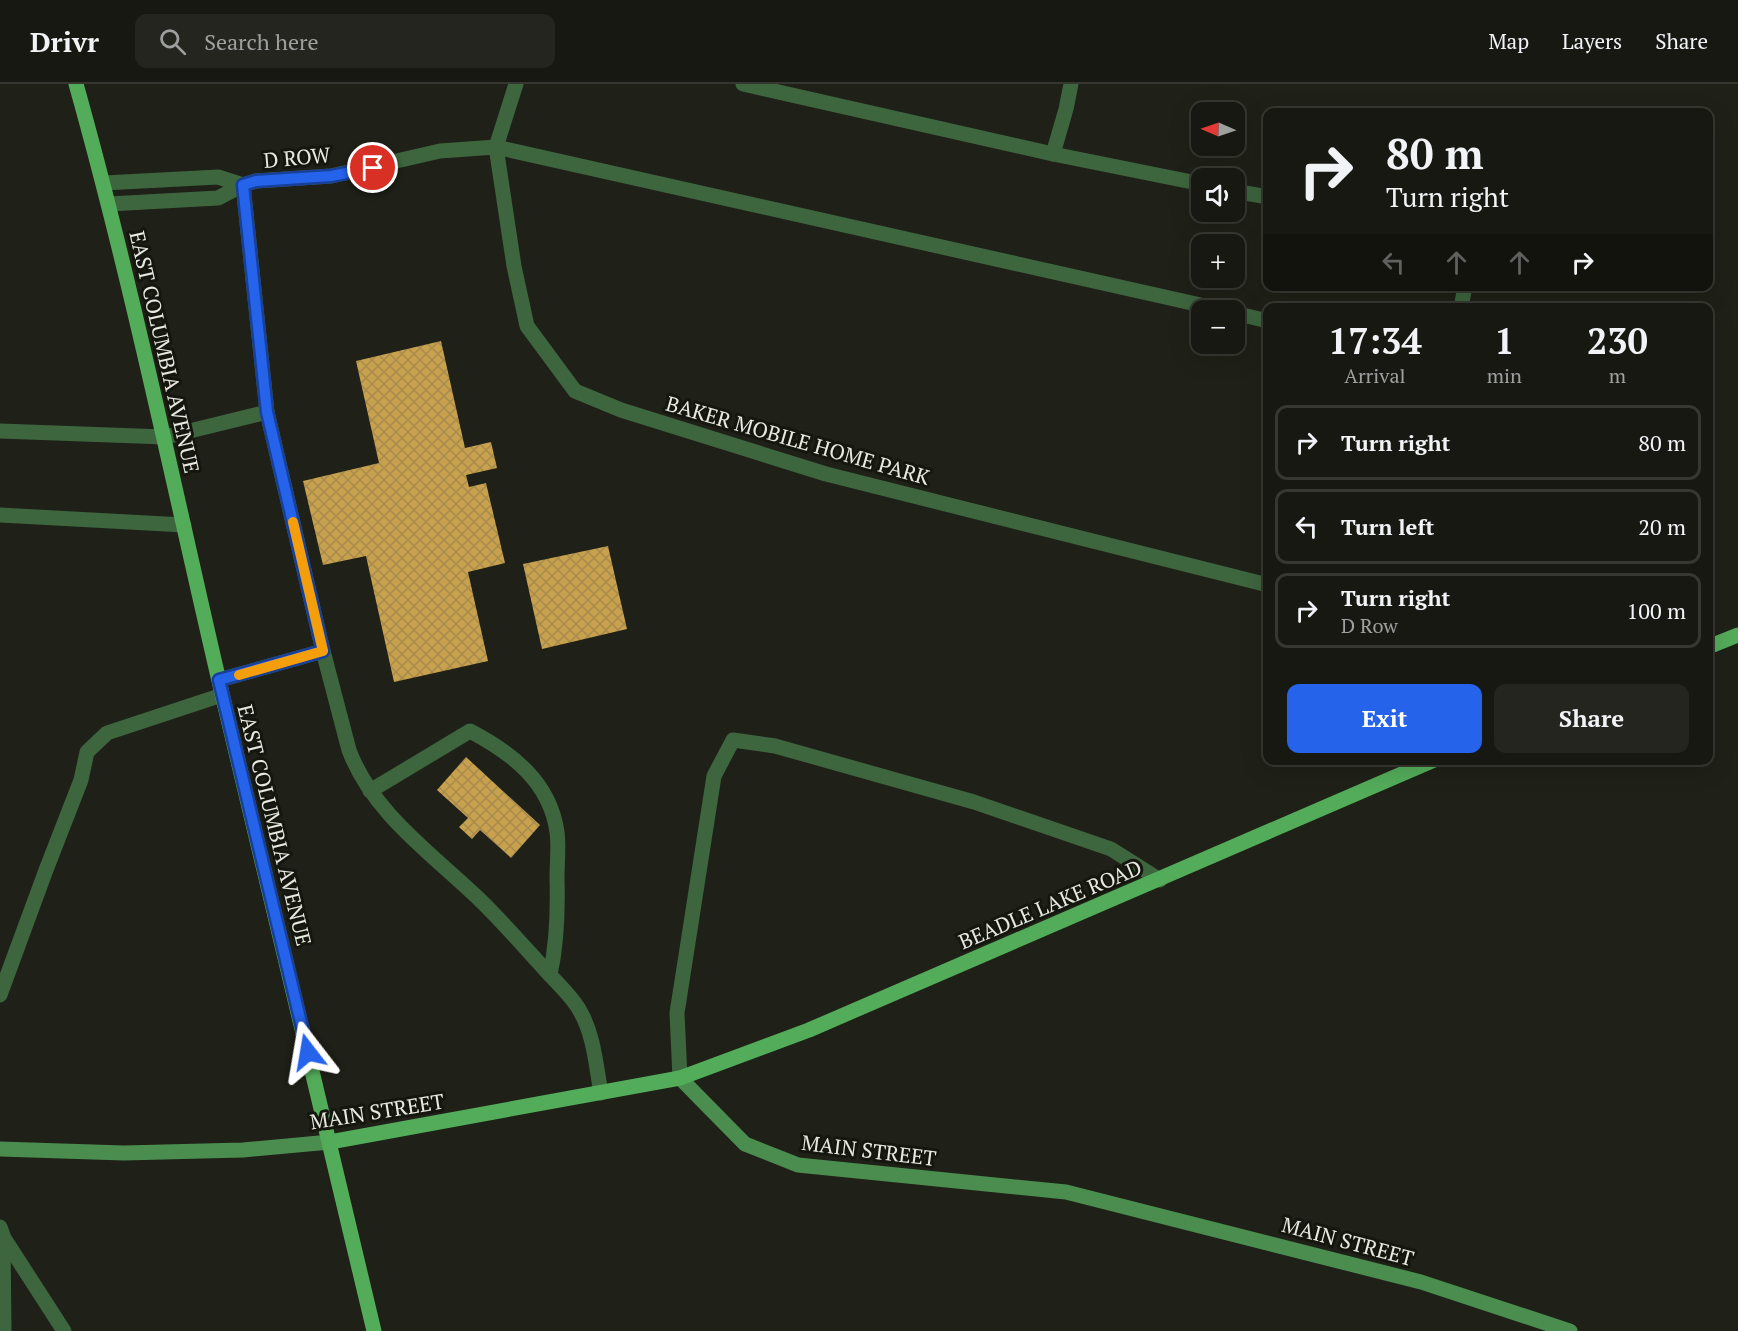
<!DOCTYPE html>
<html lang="en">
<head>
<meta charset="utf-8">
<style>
  :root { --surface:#171811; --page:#24251f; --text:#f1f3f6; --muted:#9ea09f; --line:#363731; --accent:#2563eb }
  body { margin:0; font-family:"PT Serif",serif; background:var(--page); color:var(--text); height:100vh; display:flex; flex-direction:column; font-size:22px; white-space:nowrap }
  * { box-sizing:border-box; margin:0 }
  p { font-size:20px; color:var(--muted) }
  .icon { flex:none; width:33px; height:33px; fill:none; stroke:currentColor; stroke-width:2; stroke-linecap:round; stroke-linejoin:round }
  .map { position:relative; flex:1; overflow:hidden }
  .drawer { position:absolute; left:1263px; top:219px; width:450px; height:462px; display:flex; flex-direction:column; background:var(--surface); border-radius:12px; box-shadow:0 6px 24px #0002,0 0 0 2px var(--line) }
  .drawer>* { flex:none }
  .guide { position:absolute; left:1263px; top:24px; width:450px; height:183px; border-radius:12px; box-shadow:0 6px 24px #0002,0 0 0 2px var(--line); background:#171811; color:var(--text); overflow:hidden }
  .needle { width:39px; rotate:272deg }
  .controls { position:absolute; left:1191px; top:18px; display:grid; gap:12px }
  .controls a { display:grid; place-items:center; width:54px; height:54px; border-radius:12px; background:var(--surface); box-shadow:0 6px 24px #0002,0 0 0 2px var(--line); font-size:30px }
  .pin { position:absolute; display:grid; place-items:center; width:51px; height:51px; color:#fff; margin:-26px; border:3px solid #fff; border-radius:50%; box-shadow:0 2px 6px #0007 }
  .me { position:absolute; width:66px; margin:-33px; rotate:346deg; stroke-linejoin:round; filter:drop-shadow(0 0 4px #0008) }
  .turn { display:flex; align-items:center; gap:21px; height:126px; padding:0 24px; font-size:27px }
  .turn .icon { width:78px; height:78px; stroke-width:2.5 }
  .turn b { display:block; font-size:42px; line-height:51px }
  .lanes { display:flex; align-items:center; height:57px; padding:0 24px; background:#0003; justify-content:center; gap:30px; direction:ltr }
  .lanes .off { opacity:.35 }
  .eta { display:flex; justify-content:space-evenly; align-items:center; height:102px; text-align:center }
  .eta b { font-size:36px; font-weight:700; line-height:42px }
  .cta { display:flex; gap:12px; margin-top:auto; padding:12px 24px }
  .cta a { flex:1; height:69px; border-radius:12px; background:var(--accent); color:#fff; font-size:24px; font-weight:700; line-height:69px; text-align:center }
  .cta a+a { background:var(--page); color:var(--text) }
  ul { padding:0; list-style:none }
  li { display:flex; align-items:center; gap:18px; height:75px; margin:0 12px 9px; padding:0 12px; border:3px solid var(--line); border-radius:12px }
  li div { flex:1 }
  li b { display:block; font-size:22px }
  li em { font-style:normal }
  header { display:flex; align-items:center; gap:36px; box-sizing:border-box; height:84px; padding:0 30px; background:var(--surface); border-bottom:2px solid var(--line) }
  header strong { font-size:28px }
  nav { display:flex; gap:33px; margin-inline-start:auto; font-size:21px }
  .search { width:420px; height:54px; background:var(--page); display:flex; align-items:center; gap:15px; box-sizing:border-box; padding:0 21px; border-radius:12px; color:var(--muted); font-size:22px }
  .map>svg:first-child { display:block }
  .building { fill:url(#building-cross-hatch) }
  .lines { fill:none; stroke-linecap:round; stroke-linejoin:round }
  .lane { stroke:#3d653e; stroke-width:15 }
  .street { stroke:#3d653e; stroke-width:15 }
  .secondary { stroke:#4a8d4e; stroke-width:15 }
  .primary { stroke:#53ac5a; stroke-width:15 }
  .route-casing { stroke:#184099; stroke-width:15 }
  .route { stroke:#2563eb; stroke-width:10 }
  .slow { stroke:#f59e0b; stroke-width:10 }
  .labels { text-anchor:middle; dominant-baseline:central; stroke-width:6; stroke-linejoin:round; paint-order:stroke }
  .street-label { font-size:21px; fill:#e7e9e2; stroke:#15170e }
</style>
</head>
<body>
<header>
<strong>Drivr</strong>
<div class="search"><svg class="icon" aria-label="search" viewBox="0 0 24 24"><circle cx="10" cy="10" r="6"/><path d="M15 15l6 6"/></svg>Search here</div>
<nav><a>Map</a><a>Layers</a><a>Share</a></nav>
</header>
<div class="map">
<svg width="1738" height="1247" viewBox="0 0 1738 1247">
  <defs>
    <pattern id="building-cross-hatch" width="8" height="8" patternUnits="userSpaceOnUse" patternTransform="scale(1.5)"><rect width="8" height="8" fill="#c8a14e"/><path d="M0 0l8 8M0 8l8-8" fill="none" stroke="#a78a4c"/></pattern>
  </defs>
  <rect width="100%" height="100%" fill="#1f2017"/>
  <g class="building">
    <polygon points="441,257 465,364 491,358 497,384 466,391 469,403 486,399 505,479 468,488 488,577 394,598 366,472 323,481 303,397 379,379 356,277"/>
    <polygon points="608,462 627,545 542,565 523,480"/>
    <polygon points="466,673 540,741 511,774 480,746 472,755 459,743 468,734 437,706"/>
  </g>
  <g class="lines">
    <g class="lane">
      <polyline points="243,101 267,328"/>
      <polyline points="165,353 267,328 323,567"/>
      <polyline points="0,431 184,441"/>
      <path d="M219,596l104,-29 26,99c23,62 82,103 129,148 25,24 48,51 72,77 7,-32 8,-64 7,-97 0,-15 2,-32 0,-46 -7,-50 -45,-79 -87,-101l-100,60"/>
      <path d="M550,891c10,11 23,23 30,36 14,24 16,55 21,82"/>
      <polyline points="0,911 46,786 81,696 87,668 107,649 222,611"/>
      <polyline points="0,1143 4,1154 64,1247"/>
      <polyline points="3,1153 4,1247"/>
    </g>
    <g class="street">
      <polyline points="516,0 496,63 514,182 527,242 575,307 621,326 826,390 1268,501"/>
      <polyline points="743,0 1053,70 1202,100"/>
      <polyline points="1053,70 1066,25 1071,0"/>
      <polyline points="104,99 218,93 243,101"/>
      <polyline points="1234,107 1268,113"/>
      <polyline points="109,120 218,114 243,101 256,97 331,92 440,67 496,63 1223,226"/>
      <polyline points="1461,224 1465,202"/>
      <polyline points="1234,229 1268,237"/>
      <polyline points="0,347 165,353"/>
      <polyline points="680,994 677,929 714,692 733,656 775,662 974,718 1111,765 1160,796"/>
    </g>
    <g class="secondary">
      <polyline points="680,994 745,1060 798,1081 1066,1108 1421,1198 1570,1247"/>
      <polyline points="0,1065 124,1069 243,1066 330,1058"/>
    </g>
    <g class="primary">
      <path d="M76,0c57,203 99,409 147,614 49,211 102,422 151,633"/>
      <polyline points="1708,563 1738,551"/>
      <polyline points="330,1058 680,994 809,946 1434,676"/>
    </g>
  </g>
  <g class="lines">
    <g class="route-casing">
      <polyline id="route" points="308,968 219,596 323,567 267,328 243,101 256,97 331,92 373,84"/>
    </g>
    <use href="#route" class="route"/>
    <polyline class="slow" points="239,591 323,567 293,438"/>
  </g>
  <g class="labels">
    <g class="street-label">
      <text transform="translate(297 73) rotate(-5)">D ROW</text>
      <text transform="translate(165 268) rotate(77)">EAST COLUMBIA AVENUE</text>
      <text transform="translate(798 356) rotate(16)">BAKER MOBILE HOME PARK</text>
      <text transform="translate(275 741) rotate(76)">EAST COLUMBIA AVENUE</text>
      <text transform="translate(1050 820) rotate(-23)">BEADLE LAKE ROAD</text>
      <text transform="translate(377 1027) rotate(-9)">MAIN STREET</text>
      <text transform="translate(869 1066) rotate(7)">MAIN STREET</text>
      <text transform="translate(1348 1157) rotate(15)">MAIN STREET</text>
    </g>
  </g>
</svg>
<div class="controls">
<a><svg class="needle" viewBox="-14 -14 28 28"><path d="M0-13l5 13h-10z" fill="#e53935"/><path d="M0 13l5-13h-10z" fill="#9ea09f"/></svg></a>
<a><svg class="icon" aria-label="sound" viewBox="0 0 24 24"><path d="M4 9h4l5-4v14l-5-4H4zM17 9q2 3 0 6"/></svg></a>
<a>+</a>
<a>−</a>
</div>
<div class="pin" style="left:373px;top:84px;background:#d93025"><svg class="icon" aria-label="arrive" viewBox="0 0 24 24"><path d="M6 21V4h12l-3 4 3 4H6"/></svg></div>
<svg class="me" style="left:308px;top:968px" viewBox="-20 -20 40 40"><path d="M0-17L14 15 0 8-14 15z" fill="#2563eb" stroke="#fff" stroke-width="4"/></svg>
<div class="guide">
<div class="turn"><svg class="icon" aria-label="right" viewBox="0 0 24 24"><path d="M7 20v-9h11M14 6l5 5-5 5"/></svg><div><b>80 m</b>Turn right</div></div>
<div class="lanes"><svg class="icon off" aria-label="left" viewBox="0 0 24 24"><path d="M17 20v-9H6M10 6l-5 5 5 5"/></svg><svg class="icon off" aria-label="ahead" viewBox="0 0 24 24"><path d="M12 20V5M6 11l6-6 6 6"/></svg><svg class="icon off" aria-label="ahead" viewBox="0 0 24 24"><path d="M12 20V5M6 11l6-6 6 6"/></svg><svg class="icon" aria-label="right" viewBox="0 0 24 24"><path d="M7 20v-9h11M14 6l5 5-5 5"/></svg></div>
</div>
<section class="drawer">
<div class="eta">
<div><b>17:34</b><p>Arrival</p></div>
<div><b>1</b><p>min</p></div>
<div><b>230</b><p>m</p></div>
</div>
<ul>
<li><svg class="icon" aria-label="right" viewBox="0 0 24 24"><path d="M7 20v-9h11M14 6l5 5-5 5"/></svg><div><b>Turn right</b></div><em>80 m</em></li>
<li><svg class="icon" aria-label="left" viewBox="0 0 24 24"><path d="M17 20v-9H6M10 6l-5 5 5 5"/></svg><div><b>Turn left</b></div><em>20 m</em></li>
<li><svg class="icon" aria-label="right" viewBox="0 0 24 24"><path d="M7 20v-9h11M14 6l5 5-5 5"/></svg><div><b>Turn right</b><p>D Row</p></div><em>100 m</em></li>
</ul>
<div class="cta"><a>Exit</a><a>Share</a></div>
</section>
</div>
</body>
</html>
